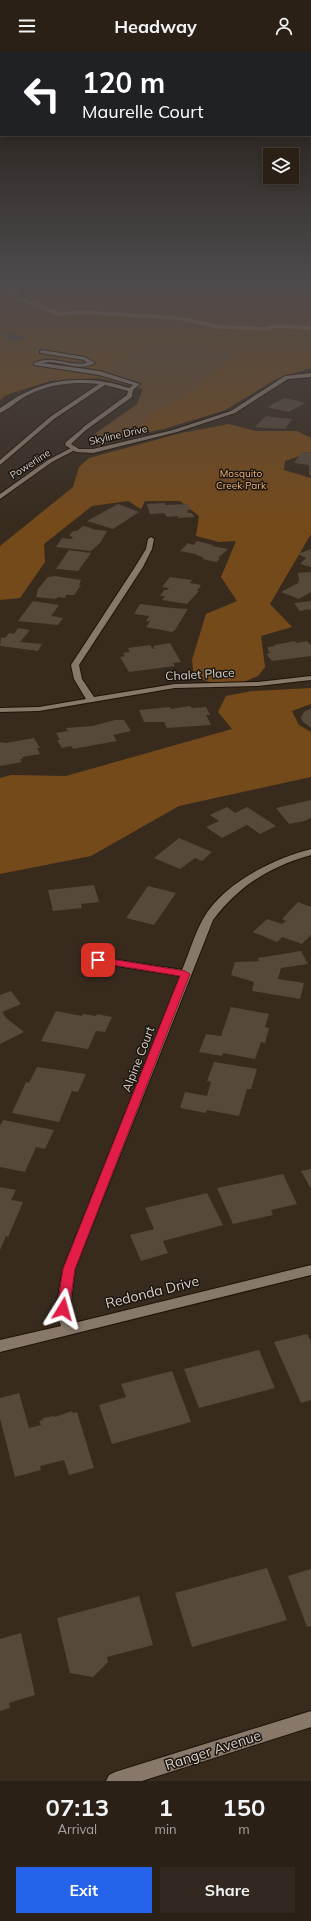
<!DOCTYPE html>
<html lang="en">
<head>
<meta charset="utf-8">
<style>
  :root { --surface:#2a2016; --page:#32281f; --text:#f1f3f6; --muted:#a5a3a1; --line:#463e35; --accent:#2563eb }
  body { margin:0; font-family:Mulish,sans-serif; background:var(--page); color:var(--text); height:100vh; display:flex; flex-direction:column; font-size:15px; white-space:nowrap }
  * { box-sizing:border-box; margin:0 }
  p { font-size:13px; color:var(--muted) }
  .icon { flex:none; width:22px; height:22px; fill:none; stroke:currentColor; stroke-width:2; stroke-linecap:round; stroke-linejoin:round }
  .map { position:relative; height:1729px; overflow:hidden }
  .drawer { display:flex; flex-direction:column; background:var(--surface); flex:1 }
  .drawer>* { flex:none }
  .top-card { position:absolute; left:0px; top:0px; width:311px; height:84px; box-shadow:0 2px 10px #0003,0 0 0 1px var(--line); background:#202124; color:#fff; overflow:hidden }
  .controls { position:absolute; left:263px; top:96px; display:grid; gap:8px }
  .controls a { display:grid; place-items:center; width:36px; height:36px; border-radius:0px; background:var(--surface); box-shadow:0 2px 10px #0003,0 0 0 1px var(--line); font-size:20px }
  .pin { position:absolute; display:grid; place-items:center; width:34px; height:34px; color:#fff; margin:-17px; border-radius:8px; box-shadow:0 2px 6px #0006 }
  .me { position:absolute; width:44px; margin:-22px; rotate:8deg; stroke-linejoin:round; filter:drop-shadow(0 0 3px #0008) }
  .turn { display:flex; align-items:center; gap:14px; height:84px; padding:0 16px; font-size:18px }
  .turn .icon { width:52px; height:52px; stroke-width:2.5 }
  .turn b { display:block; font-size:28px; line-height:34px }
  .eta { display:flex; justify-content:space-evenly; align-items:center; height:68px; text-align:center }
  .eta b { font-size:24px; font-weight:700; line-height:28px }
  .button { display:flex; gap:8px; margin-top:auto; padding:8px 16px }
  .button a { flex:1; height:46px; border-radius:0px; background:var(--accent); color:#fff; font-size:16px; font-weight:700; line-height:46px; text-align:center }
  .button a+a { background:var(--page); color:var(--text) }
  header { display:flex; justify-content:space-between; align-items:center; height:52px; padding:0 16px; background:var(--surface); font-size:18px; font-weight:700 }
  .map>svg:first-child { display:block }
  .green { fill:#6a4a28 }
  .forest { fill:#744a1b }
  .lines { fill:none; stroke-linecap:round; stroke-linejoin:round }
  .stream { stroke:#8a6b45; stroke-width:3.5 }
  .building { fill:#56483a }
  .lane-casing { stroke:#1f1307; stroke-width:2 }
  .street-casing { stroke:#1f1307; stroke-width:2 }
  .lane { fill:#88786a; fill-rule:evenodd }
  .street { fill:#88786a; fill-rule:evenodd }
  .route { fill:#e11d48; stroke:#92132f }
  .labels { text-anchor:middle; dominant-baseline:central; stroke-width:3; stroke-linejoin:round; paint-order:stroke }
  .far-street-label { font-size:10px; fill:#dad2ca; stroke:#1b150f }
  .far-park-label { font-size:10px; fill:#f6b779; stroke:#1b150f }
  .street-label { font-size:12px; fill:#dad2ca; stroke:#1b150f }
  .near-street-label { font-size:14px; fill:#dad2ca; stroke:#1b150f }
</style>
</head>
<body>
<header><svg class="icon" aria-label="menu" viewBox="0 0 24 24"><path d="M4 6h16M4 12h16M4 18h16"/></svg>Headway<svg class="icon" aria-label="person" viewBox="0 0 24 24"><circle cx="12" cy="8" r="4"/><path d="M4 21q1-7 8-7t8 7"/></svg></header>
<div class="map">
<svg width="311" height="1729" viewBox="0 0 311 1729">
  <rect width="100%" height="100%" fill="#382b1e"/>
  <polygon class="green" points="311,226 311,316 276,327 225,358 163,377 120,386 99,394 90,391 93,383 137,352 143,337 99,326 167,268"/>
  <g class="forest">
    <polygon points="0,226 311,226 311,316 276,327 225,358 163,377 131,384 138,375 156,360 182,348 223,312 231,303 229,300 196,296 134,297 99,326 50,329 6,343 0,348"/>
    <polygon points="229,372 256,379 297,379 311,386 311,400 285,409 284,418 311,426 311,482 270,552 292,575 261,584 265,615 258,624 229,636 194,625 192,608 206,562 237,549 221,525 236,489 219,490 196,484 199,464 180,449 145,449 141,457 128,449 92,454 44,492 45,510 20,546 0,548 0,494 73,435 79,415 89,406 181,381"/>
    <polygon points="311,636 311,652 292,659 299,673 311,680 311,725 179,754 91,804 0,822 0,726 11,723 66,724 232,677 218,660 226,644 252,639"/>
  </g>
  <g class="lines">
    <polyline class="stream" points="0,236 18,239 17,246 60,262 82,260 178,266 221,275 267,277 277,274 311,276"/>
  </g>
  <g class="building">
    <polygon points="12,280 26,288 11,289 0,282"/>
    <polygon points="285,346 306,351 288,360 267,355"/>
    <polygon points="266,364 281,366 292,367 285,377 255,375"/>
    <polygon points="302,400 311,401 311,423 309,423 309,413 294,411"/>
    <polygon points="165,451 165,453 188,452 191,458 187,458 188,461 192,461 194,465 178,466 178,464 167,465 164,461 150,462 147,452"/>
    <polygon points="118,452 139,460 113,477 87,469"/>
    <polygon points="83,474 92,476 91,477 107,479 100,491 91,499 56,495 62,486 71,487 73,485 69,484 73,479 77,479"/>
    <polygon points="197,489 213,493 212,494 228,497 218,506 220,507 216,510 202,507 204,506 195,502 180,499 188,491 194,493"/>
    <polygon points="311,497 311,515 300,512 306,506 298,502"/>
    <polygon points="69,498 91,501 78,519 56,517"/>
    <polygon points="311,520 311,540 299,547 281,540 298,531 299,528 298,521"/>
    <polygon points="55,524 81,528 79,533 81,533 74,543 66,543 65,546 58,545 56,547 36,545 38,537 48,525"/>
    <polygon points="170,525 192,528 190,531 201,533 197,539 199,539 187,552 162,548 165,544 160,544 164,538 167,538 169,536 162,535"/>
    <polygon points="33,549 59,553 51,564 63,566 58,573 18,569"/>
    <polygon points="311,549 311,559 310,557 300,559 294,551"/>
    <polygon points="140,552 172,556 188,557 175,578 172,580 146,575 150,569 146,569 149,564 134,562"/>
    <polygon points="18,576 30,578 20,590 42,592 38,599 0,594 1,585 5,586 9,581 14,582"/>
    <polygon points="295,589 296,591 307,589 311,593 311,604 272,609 266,602 270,601 268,598 268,595 275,594 274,593"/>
    <polygon points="170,591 181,610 173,611 175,614 129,620 120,605 125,604 123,601 130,600 128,596 150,593 153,597 155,597 153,594"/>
    <polygon points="190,654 192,656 206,655 210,663 206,663 211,673 167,676 164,670 144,670 139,658 170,655 171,657"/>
    <polygon points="311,656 311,676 303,670 301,665 304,660"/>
    <polygon points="115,668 124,668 131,679 113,683 117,689 73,697 71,694 62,696 57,688 60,688 56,681 68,679 66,676 92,674"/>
    <polygon points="34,686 40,696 37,696 40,702 22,705 23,707 20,707 22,710 0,714 0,690 6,691"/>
    <polygon points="311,748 311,766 304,769 289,772 276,756"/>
    <polygon points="227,755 235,761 247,755 276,774 260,782 247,773 222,786 206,775 219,769 210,763"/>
    <polygon points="179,786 212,800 202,809 195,806 180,817 154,806"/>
    <polygon points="94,833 99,850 81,852 82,856 53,859 48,838"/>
    <polygon points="148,834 176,841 154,873 126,866"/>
    <polygon points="298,850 311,855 311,883 302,892 282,885 277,890 253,880 267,867 282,872 286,869 282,867"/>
    <polygon points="301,899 308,912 281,916 278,927 304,931 300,947 252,939 254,930 231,923 235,910 259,909 258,906"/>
    <polygon points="11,939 21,952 2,960 6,966 24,980 0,992 0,943"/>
    <polygon points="231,955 269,962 265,975 269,976 265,991 261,990 255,1007 223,1001 222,1004 199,1000 206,982 221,984"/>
    <polygon points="56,959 82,964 83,962 96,964 97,962 112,965 105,980 96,979 88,997 41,989"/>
    <polygon points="214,1010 257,1017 251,1037 247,1037 239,1064 207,1058 206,1061 180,1056 185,1040 207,1044 211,1030 207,1029"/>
    <polygon points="37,1015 86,1022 78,1040 72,1039 59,1070 12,1061 26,1030 29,1031"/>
    <polygon points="3,1068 54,1078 45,1097 36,1095 25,1120 0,1115 0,1074"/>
    <polygon points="311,1117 311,1137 301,1119"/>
    <polygon points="283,1122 297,1152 271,1158 273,1163 233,1172 217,1136"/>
    <polygon points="0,1135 16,1138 11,1148 23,1150 8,1185 6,1184 0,1198"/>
    <polygon points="207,1141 223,1173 163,1189 168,1201 141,1209 130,1183 154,1177 145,1156"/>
    <polygon points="307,1282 311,1290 311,1348 301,1351 274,1290"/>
    <polygon points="259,1298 275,1336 199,1356 184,1317"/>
    <polygon points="172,1319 191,1370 112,1392 99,1353 126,1345 121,1332"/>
    <polygon points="19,1341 29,1376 41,1373 39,1369 43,1368 43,1366 54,1364 55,1365 72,1359 73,1361 77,1360 94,1416 69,1423 64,1408 40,1414 41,1418 15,1425 0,1367 0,1346"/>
    <polygon points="267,1516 287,1568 192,1595 175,1541"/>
    <polygon points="311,1517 311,1574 307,1575 288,1524"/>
    <polygon points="139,1544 153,1593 107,1605 108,1610 93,1625 70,1621 57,1566"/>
    <polygon points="21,1581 35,1643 9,1651 10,1656 0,1659 0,1587"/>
  </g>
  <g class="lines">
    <g class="lane-casing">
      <g id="lane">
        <path d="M42,298l43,7 10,6c-16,10 -36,-4 -53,0l58,8 40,13 -7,6 -1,7 -46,33h-4v-2l45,-33 1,-4 -23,-6 -51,34 -54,46v-5l50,-43 49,-33c-25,-3 -51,0 -73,12 -9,5 -17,13 -26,17v-5c9,-6 19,-13 29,-17 31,-15 68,-14 100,-3l4,-3 -34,-10 -65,-10v-2c19,-9 35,4 53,0l-3,-3 -44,-7v-2z"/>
        <polygon points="73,395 75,396 75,398 52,410 0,447 0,442 48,408"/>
      </g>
    </g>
    <g class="street-casing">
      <g id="street">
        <polygon points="311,321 311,325 288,327 235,361 177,380 93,401 76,400 65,393 66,390 84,375 87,377 86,378 71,392 79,397 93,397 173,378 231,359 285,324"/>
        <polygon points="151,485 154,487 152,497 143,515 79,613 82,627 94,645 175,632 258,630 311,624 311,628 258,634 175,636 39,659 0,660 0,656 39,655 86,647 74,627 71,613 135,515 146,497 148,487"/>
        <path d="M311,797v6c-42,12 -71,30 -98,65l-138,349 -5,40 4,14 237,-58v10l-311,77v-12l61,-14 -5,-17 7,-40 117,-293 -82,-13 -5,-3 5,-3 84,13c7,-16 12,-35 21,-51 20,-36 70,-60 108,-70z"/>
        <polygon points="311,1659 311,1675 142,1729 106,1729 109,1723 115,1720"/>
      </g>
    </g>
    <use href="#lane" class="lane"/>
    <use href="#street" class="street"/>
  </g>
  <linearGradient id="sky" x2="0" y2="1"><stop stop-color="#1f1810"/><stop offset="0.48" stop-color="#4d4a4c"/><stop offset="1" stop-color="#4d4a4c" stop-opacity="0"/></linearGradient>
  <rect width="311" height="469" fill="url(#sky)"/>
  <polygon class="route" points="98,905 185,919 190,922 75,1217 69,1257 68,1260 63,1262 59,1260 57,1257 63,1217 180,924 95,910 93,908"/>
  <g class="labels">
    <g class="far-street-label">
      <text transform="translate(118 383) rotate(-13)">Skyline Drive</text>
      <text transform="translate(30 412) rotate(-33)">Powerline</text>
    </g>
    <g class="far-park-label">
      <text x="241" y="421">Mosquito<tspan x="241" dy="12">Creek Park</tspan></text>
    </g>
    <g class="street-label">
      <text transform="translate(200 622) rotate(-3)">Chalet Place</text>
      <text transform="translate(138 1007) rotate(-69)">Alpine Court</text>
    </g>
    <g class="near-street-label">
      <text transform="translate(152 1240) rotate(-14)">Redonda Drive</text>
      <text transform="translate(213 1698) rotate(-18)">Ranger Avenue</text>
    </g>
  </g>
</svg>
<div class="controls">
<a><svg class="icon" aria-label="layers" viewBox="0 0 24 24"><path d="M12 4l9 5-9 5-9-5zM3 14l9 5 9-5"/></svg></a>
</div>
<div class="pin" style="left:98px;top:908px;background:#d93025"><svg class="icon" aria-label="arrive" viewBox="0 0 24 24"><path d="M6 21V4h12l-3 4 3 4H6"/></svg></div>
<svg class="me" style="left:63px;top:1257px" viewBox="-20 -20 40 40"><path d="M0-17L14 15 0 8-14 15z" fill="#e11d48" stroke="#fff" stroke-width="4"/></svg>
<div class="top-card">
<div class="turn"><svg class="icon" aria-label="left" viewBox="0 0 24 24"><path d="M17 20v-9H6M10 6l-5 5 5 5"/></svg><div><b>120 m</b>Maurelle Court</div></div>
</div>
</div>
<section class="drawer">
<div class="eta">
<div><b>07:13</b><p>Arrival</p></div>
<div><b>1</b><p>min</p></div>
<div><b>150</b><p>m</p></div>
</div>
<div class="button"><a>Exit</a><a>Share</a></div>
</section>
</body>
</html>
